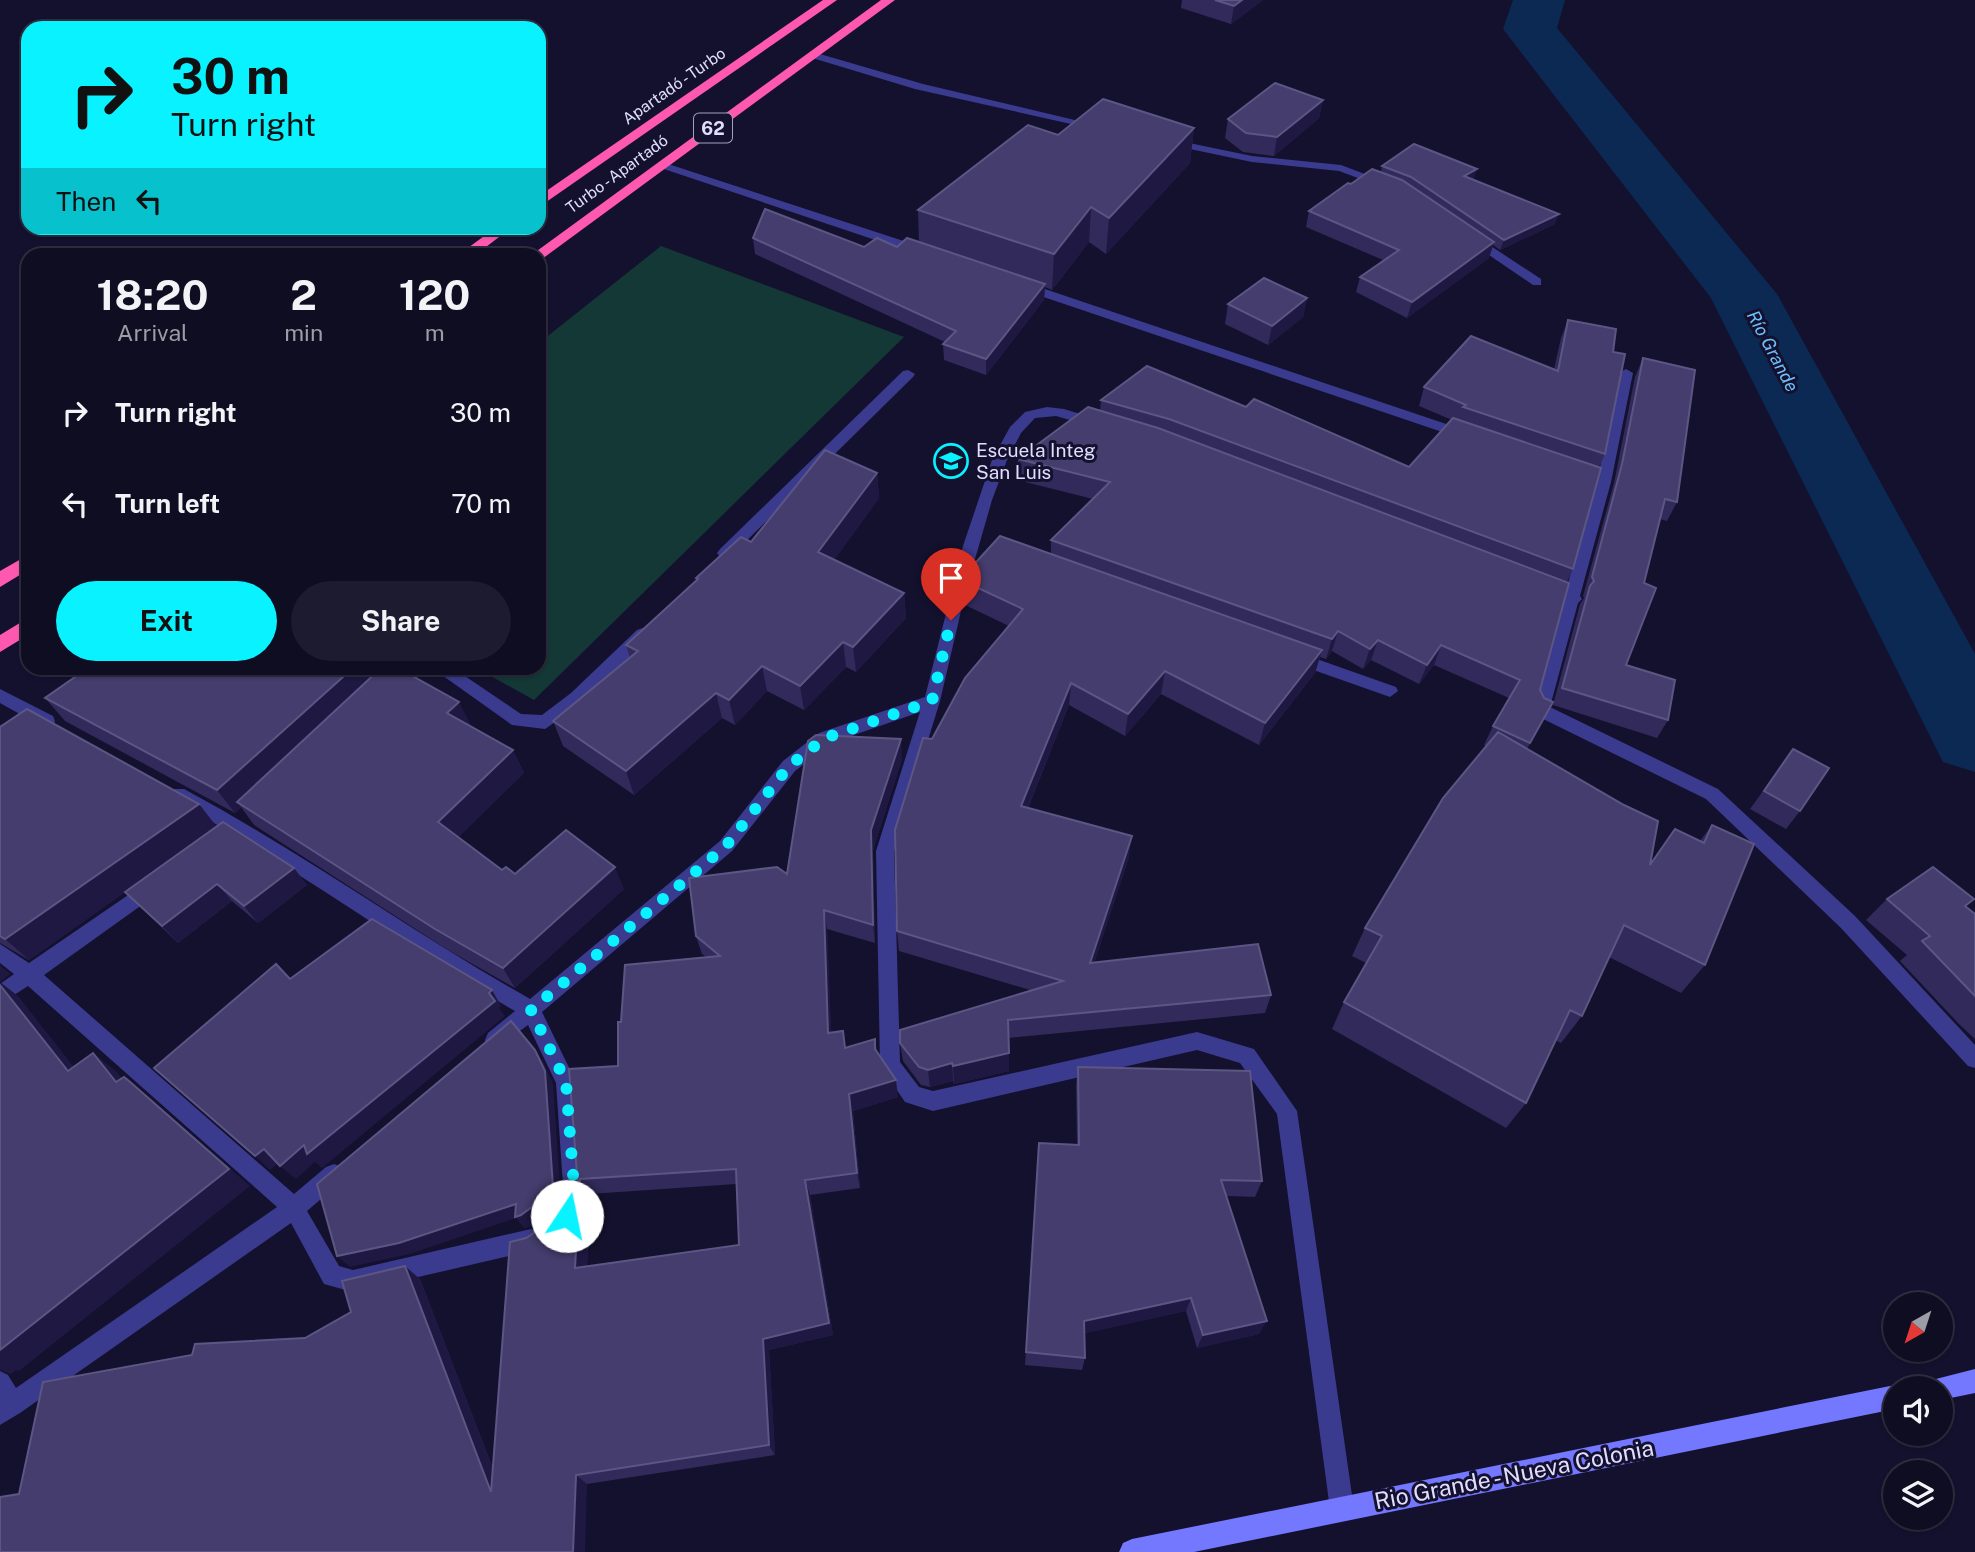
<!DOCTYPE html>
<html lang="en">
<head>
<meta charset="utf-8">
<style>
  :root { --surface:#0f0d22; --page:#1d1b2f; --text:#f1f3f6; --muted:#9b9ca5; --line:#2f2d40; --accent:#09f2ff }
  body { margin:0; font-family:"Public Sans",sans-serif; background:var(--page); color:var(--text); height:100vh; display:flex; flex-direction:column; font-size:26px; white-space:nowrap }
  * { box-sizing:border-box; margin:0 }
  p { font-size:23px; color:var(--muted) }
  .icon { flex:none; width:38px; height:38px; fill:none; stroke:currentColor; stroke-width:2; stroke-linecap:round; stroke-linejoin:round }
  .map { position:relative; flex:1; overflow:hidden }
  .side { position:absolute; left:21px; top:248px; width:525px; height:427px; display:flex; flex-direction:column; background:var(--surface); border-radius:21px; box-shadow:0 2px 5px #0004,0 0 0 2px var(--line) }
  .side>* { flex:none }
  .hud { position:absolute; left:21px; top:21px; width:525px; height:214px; border-radius:21px; box-shadow:0 2px 5px #0004,0 0 0 2px var(--line); background:#09f2ff; color:#111; overflow:hidden }
  .needle { width:46px; rotate:219deg }
  .fabs { position:absolute; left:1883px; top:1292px; display:grid; gap:14px }
  .fabs a { display:grid; place-items:center; width:70px; height:70px; border-radius:50%; background:var(--surface); box-shadow:0 2px 5px #0004,0 0 0 2px var(--line); font-size:35px }
  .pin { position:absolute; display:grid; place-items:center; width:60px; height:60px; color:#fff; margin:-72px -30px; border-radius:50% 50% 50% 0; rotate:-45deg; box-shadow:0 0 7px #0007 }
  .pin .icon { rotate:45deg }
  .me { position:absolute; width:77px; margin:-38px; rotate:11deg; stroke-linejoin:round; filter:drop-shadow(0 0 5px #0008) }
  .turn { display:flex; align-items:center; gap:24px; height:147px; padding:0 35px; font-size:32px }
  .turn .icon { width:91px; height:91px; stroke-width:2.5 }
  .turn b { display:block; font-size:49px; line-height:60px }
  .then { display:flex; align-items:center; height:66px; padding:0 35px; background:#0003; gap:14px; font-size:26px }
  .eta { display:flex; justify-content:space-evenly; align-items:center; height:119px; text-align:center }
  .eta b { font-size:42px; font-weight:700; line-height:49px }
  .action { display:flex; gap:14px; margin-top:auto; padding:14px 35px }
  .action a { flex:1; height:80px; border-radius:42px; background:var(--accent); color:#111; font-size:28px; font-weight:700; line-height:80px; text-align:center }
  .action a+a { background:var(--page); color:var(--text) }
  ul { padding:0; list-style:none }
  li { display:flex; align-items:center; gap:21px; height:91px; padding:0 35px }
  li div { flex:1 }
  li b { display:block; font-size:26px }
  li em { font-style:normal }
  .map>svg:first-child { display:block }
  .green { fill:#143835 }
  .lines { fill:none; stroke-linecap:round; stroke-linejoin:round }
  .river { fill:#0b2952; fill-rule:evenodd }
  .lane { fill:#3a3b8e; fill-rule:evenodd }
  .street { fill:#3a3b8e; fill-rule:evenodd }
  .secondary { fill:#7478ff; fill-rule:evenodd }
  .highway { fill:#ff58b0; fill-rule:evenodd }
  .wall { fill:#312a5b; fill-rule:evenodd }
  .shaded-wall { fill:#1e1842 }
  .building { fill:#443d6d; stroke:#5c5684; stroke-width:2; fill-rule:evenodd }
  .route { stroke:#09f2ff; stroke-width:12; stroke-dasharray:0 21.6 }
  .labels { text-anchor:middle; dominant-baseline:central; stroke-width:6; stroke-linejoin:round; paint-order:stroke }
  .far-street-label { font-size:16px; fill:#e0ddff; stroke:#14112e }
  .shield { fill:#14112e; stroke:#a3a0c0; stroke-width:2 }
  .shield-label { font-size:18px; font-weight:bold; fill:#e0ddff }
  .far-water-label { font-size:18px; font-style:italic; fill:#6bc2ff; stroke:#14112e }
  .poi-label { font-size:19px; fill:#e0ddff; stroke:#14112e; text-anchor:start }
  .near-street-label { font-size:23px; fill:#e0ddff; stroke:#14112e }
</style>
</head>
<body>
<div class="map">
<svg width="1975" height="1552" viewBox="0 0 1975 1552">
  <rect width="100%" height="100%" fill="#14112e"/>
  <polygon class="green" points="661,246 904,337 534,700 478,669 539,668 539,343"/>
  <g class="lines">
    <polygon class="river" points="1513,0 1565,0 1557,28 1777,294 1975,654 1975,772 1943,762 1711,298 1503,29"/>
    <polygon class="lane" points="1626,369 1633,373 1611,482 1604,487 1597,482 1619,373"/>
    <g class="street">
      <polygon points="813,52 923,84 1104,127 1098,130 915,89 809,57 809,53"/>
      <polygon points="1170,139 1252,156 1341,165 1391,184 1385,188 1339,171 1252,162 1166,144 1166,140"/>
      <polygon points="662,162 925,248 927,251 921,255 917,254 658,167 656,165"/>
      <polygon points="1471,233 1541,279 1541,285 1533,285 1467,240 1467,234"/>
      <polygon points="1024,282 1470,432 1472,435 1470,438 1460,438 1020,289 1018,286"/>
      <polygon points="908,370 915,374 913,377 730,557 720,557 717,553 720,549 903,371"/>
      <path d="M1047,407l17,2 39,12 2,3 -7,4 -42,-12 -21,2 -14,15 -14,27 -15,40 -27,94 -25,107 -46,150 6,211 19,25 14,4 264,-59 57,17 43,62 57,398 -3,9 -9,3 -9,-3 -3,-9 -53,-395 -37,-51 -43,-13 -264,61 -28,-9 -25,-37 -4,-214 44,-139 -89,31 -36,28 -63,80 -190,161 34,70 10,119 -10,22 -8,3 -8,-3 -3,-8 7,-15 -8,-117 -28,-58 -33,24 -7,-2 -3,-7 3,-7 27,-22c-117,-67 -225,-147 -343,-212l-3,-5 3,-5h12c119,64 228,143 346,210l190,-158 63,-80 36,-28 106,-36 38,-151 29,-86 18,-33 15,-15z"/>
      <polygon points="1578,468 1609,479 1611,482 1580,596 1582,599 1578,603 1550,707 1718,789 1855,916 1975,1045 1975,1068 1968,1066 1841,928 1706,799 1535,715 1533,710 1563,601 1538,592 1536,588 1544,582 1566,590 1596,484 1573,476 1571,473 1573,470"/>
      <polygon points="643,628 651,634 649,638 583,703 545,729 512,725 432,668 453,668 521,714 542,715 571,693 637,630"/>
      <polygon points="1294,651 1396,687 1398,691 1390,697 1288,661 1286,657 1288,653"/>
      <polygon points="0,689 53,716 55,721 53,726 41,726 0,703"/>
      <polygon points="153,878 160,880 162,886 160,892 44,975 294,1194 326,1167 334,1164 342,1167 345,1174 342,1181 307,1211 339,1266 353,1270 531,1229 539,1232 542,1240 539,1248 531,1251 353,1292 324,1284 291,1223 20,1413 0,1425 0,1371 8,1375 16,1388 277,1207 28,986 0,1004 0,984 14,974 0,963 0,944 29,963"/>
    </g>
    <g class="secondary">
      <polygon points="1975,1369 1975,1393 1941,1400 1941,1388 1928,1388 1932,1380"/>
      <polygon points="1895,1385 1901,1388 1895,1388 1895,1409 1194,1552 1119,1552 1123,1543 1132,1539"/>
    </g>
    <g class="highway">
      <polygon points="823,0 837,0 539,207 539,196"/>
      <polygon points="881,0 895,0 542,259 539,260 539,256 530,256"/>
      <polygon points="495,228 511,228 474,256 457,256"/>
      <polygon points="28,555 28,570 0,587 0,571"/>
      <polygon points="28,618 28,635 0,652 0,635"/>
    </g>
  </g>
  <g class="wall">
    <polygon points="1182,0 1263,0 1231,24 1181,8"/>
    <polygon points="1323,100 1319,118 1274,156 1243,152 1225,138 1228,119"/>
    <polygon points="1194,128 1190,163 1106,254 1089,242 1052,290 1045,287 1044,300 986,375 944,360 943,344 945,342 755,254 753,238 864,247 897,247 919,242 918,210 1058,135"/>
    <polygon points="1382,166 1474,179 1472,180 1555,224 1500,250 1493,245 1489,258 1407,318 1356,292 1360,277 1383,260 1306,227 1309,211 1351,184 1381,172"/>
    <polygon points="1307,298 1303,317 1268,345 1225,324 1228,304"/>
    <polygon points="1568,320 1613,352 1605,454 1599,467 1573,569 1567,582 1540,690 1544,698 1553,702 1527,749 1650,864 1700,841 1712,825 1705,965 1681,993 1609,957 1582,1016 1561,1043 1555,1040 1526,1103 1506,1128 1332,1029 1344,1002 1366,963 1352,956 1365,928 1486,746 1484,745 1493,726 1509,698 1434,665 1419,684 1371,660 1363,669 1332,651 1326,659 1320,657 1315,673 1259,745 1161,694 1125,736 1069,705 1028,808 1129,857 1094,963 1271,995 1265,1013 1009,1038 1009,1071 954,1084 953,1081 930,1087 921,1085 903,1061 900,1043 1030,990 899,951 897,931 932,739 1009,626 965,605 965,582 1051,554 1051,540 1093,499 1017,480 1018,459 1100,411 1101,400 1246,407 1409,467 1452,420 1419,406 1424,387 1554,369 1561,338"/>
    <polygon points="1643,358 1677,502 1667,521 1660,519 1644,583 1626,665 1668,720 1657,738 1553,705 1580,604 1584,598 1583,596 1614,483 1635,377"/>
    <polygon points="877,473 879,498 834,560 904,593 906,618 856,672 846,667 804,710 767,691 735,725 722,718 634,795 563,746 553,721 630,658 626,645 697,580 696,578 751,542"/>
    <polygon points="72,668 398,668 470,726 513,750 524,773 458,837 502,870 515,874 624,889 515,988 448,950 254,825 241,807 235,813 65,721 45,698 80,675"/>
    <polygon points="0,727 216,826 307,885 258,923 232,901 178,943 125,892 29,960 0,943"/>
    <polygon points="1793,749 1800,811 1786,829 1750,809"/>
    <path d="M902,759l-29,91 2,93 -48,-14 4,104 15,14 29,-8 2,12 21,46 -45,14 7,77 -50,7 23,140 -64,15 6,105 -188,29 -568,10 286,-156 115,-59 73,190 33,-231 40,-26 12,-25 -9,-118 49,-3 3,-44 85,-65 -4,-3 -6,-18 91,-62zM736,1184l3,61 -152,22 3,-73z"/>
    <polygon points="1887,899 1974,899 1966,906 1975,914 1975,1039 1960,1025 1900,961 1907,955 1866,920"/>
    <polygon points="1078,1067 1262,1181 1255,1197 1227,1196 1259,1334 1197,1348 1186,1311 1084,1333 1085,1358 1082,1370 1025,1365 1039,1143 1077,1144 1076,1085"/>
  </g>
  <g class="shaded-wall">
    <polygon points="1242,0 1263,0 1231,24 1234,6"/>
    <polygon points="1323,100 1319,118 1274,156 1277,137"/>
    <polygon points="1194,128 1190,163 1106,254 1109,218"/>
    <polygon points="1477,169 1474,179 1461,186 1464,176"/>
    <polygon points="1091,207 1089,242 1052,290 1054,254"/>
    <polygon points="1559,214 1555,224 1500,250 1504,240"/>
    <polygon points="1494,242 1489,258 1407,318 1412,302"/>
    <polygon points="1045,284 1044,300 986,375 986,359"/>
    <polygon points="1307,298 1303,317 1268,345 1272,326"/>
    <polygon points="877,473 879,498 821,578 818,552"/>
    <polygon points="904,593 906,618 856,672 853,647"/>
    <polygon points="1338,631 1332,651 1326,659 1332,639"/>
    <polygon points="1378,640 1371,660 1363,669 1370,649"/>
    <polygon points="843,642 846,667 804,710 800,686"/>
    <polygon points="1441,645 1434,665 1419,684 1427,665"/>
    <polygon points="1322,650 1315,673 1259,745 1265,723"/>
    <polygon points="762,666 767,691 735,725 729,700"/>
    <polygon points="353,668 388,668 237,802 241,807 235,813 217,790"/>
    <polygon points="1165,671 1161,694 1125,736 1128,714"/>
    <polygon points="1071,683 1069,705 1020,827 1021,806"/>
    <polygon points="716,693 722,718 634,795 626,771"/>
    <polygon points="459,702 471,725 459,737 447,713"/>
    <polygon points="901,739 902,759 873,850 875,943 873,925 871,830"/>
    <polygon points="513,750 524,773 451,845 438,822"/>
    <polygon points="199,804 217,827 29,960 5,939"/>
    <polygon points="1132,836 1129,857 1088,983 1090,963"/>
    <polygon points="615,867 624,889 515,988 503,968"/>
    <polygon points="294,868 307,885 258,923 244,906"/>
    <polygon points="217,884 232,901 178,943 162,926"/>
    <polygon points="824,910 827,929 832,1051 828,1033"/>
    <polygon points="0,965 10,974 0,982 18,996 92,1090 68,1071 0,985"/>
    <polygon points="492,990 501,1006 499,1008 505,1016 322,1168 315,1162 296,1179 280,1166"/>
    <polygon points="535,1050 544,1063 553,1084 561,1198 557,1206 530,1227 524,1228 516,1218 410,1254 350,1267 337,1256"/>
    <polygon points="93,1053 117,1072 140,1101 116,1082"/>
    <polygon points="1009,1053 1009,1071 954,1084 953,1066"/>
    <polygon points="952,1063 953,1081 930,1087 928,1070"/>
    <polygon points="896,1080 898,1097 853,1111 860,1188 857,1173 849,1094"/>
    <polygon points="129,1081 152,1100 250,1186 19,1371 16,1370 11,1374 0,1370 0,1350"/>
    <polygon points="264,1149 280,1162 270,1170 255,1156"/>
    <polygon points="580,1179 590,1194 586,1282 575,1268"/>
    <polygon points="805,1180 810,1195 833,1335 769,1350 775,1455 769,1445 763,1339"/>
    <polygon points="405,1266 420,1279 505,1501 491,1492"/>
    <polygon points="1191,1298 1186,1311 1082,1334 1084,1321"/>
    <polygon points="1267,1321 1259,1334 1197,1348 1203,1335"/>
    <polygon points="576,1475 587,1484 585,1552 573,1552"/>
  </g>
  <g class="building">
    <polygon points="1215,0 1242,0 1234,6"/>
    <polygon points="1275,83 1323,100 1277,137 1246,133 1228,119"/>
    <polygon points="1103,99 1194,128 1109,218 1091,207 1054,254 918,210 1028,125 1058,135"/>
    <polygon points="1414,144 1477,169 1464,176 1559,214 1504,240 1411,177 1382,166"/>
    <polygon points="1372,169 1402,180 1494,242 1412,302 1360,277 1399,250 1309,211 1348,183 1351,184"/>
    <polygon points="765,209 864,247 877,238 897,247 907,238 1045,284 986,359 943,344 956,331 753,238"/>
    <polygon points="1264,278 1307,298 1272,326 1228,304"/>
    <polygon points="1568,320 1616,329 1613,352 1625,354 1605,454 1463,407 1466,405 1424,387 1471,336 1558,371"/>
    <polygon points="1643,358 1695,370 1677,502 1665,499 1644,583 1656,588 1626,665 1675,680 1668,720 1562,688 1590,586 1594,581 1592,577 1622,464"/>
    <polygon points="1147,366 1246,407 1254,399 1409,467 1453,418 1601,468 1573,569 1169,419 1101,400"/>
    <polygon points="1088,407 1158,428 1569,583 1540,690 1544,698 1553,702 1530,743 1493,726 1520,680 1441,645 1427,665 1378,640 1370,649 1338,631 1332,639 1051,540 1110,482 1018,459"/>
    <polygon points="825,450 877,473 818,552 904,593 853,647 843,642 800,686 762,666 729,700 716,693 626,771 553,721 638,651 626,645 698,579 696,578 741,537 751,542"/>
    <polygon points="1000,536 1322,650 1265,723 1165,671 1128,714 1071,683 1021,806 1132,836 1090,963 1258,944 1271,995 1008,1020 1009,1053 953,1066 952,1063 928,1070 919,1067 900,1043 900,1030 1063,981 897,931 895,830 923,738 932,739 965,678 1023,609 965,582 967,572"/>
    <polygon points="88,668 353,668 217,790 45,698"/>
    <polygon points="381,668 398,668 459,702 447,713 513,750 438,822 502,870 506,867 515,874 566,830 615,867 503,968 435,929 237,802"/>
    <polygon points="27,709 199,804 5,939 0,936 0,727"/>
    <polygon points="1498,732 1624,805 1658,821 1650,865 1675,829 1704,843 1712,825 1754,844 1705,965 1624,925 1582,1016 1570,1010 1526,1103 1344,1002 1382,936 1365,928 1443,798"/>
    <path d="M816,735l85,4 -30,91 2,95 -49,-15 4,123 15,-2 2,17 30,-9v10l21,31 -47,14 8,79 -52,7 24,143 -66,16 6,106 -193,30 -3,77h-573v-55l19,-3 24,-112 149,-27 3,-11 110,-6 46,-26 -9,-31 63,-15 86,226 19,-250 16,-4 40,-26 12,-25 -9,-118 49,-3v-44h3l4,-57 95,-9 -24,-20 -7,-58 88,-11 10,7 21,-133zM736,1169l3,76 -164,23 5,-89z"/>
    <polygon points="1793,749 1829,768 1800,811 1764,791"/>
    <polygon points="223,822 294,868 244,906 217,884 162,926 125,892"/>
    <polygon points="1933,867 1974,899 1965,906 1975,914 1975,996 1922,941 1930,936 1887,899"/>
    <polygon points="372,919 492,990 489,993 495,1001 307,1154 304,1145 280,1166 264,1149 255,1156 154,1068 276,964 290,979"/>
    <polygon points="0,985 68,1071 93,1053 116,1082 124,1077 129,1081 229,1169 0,1350"/>
    <polygon points="511,1021 535,1050 545,1071 553,1187 548,1195 521,1215 515,1217 516,1204 399,1243 337,1256 317,1184"/>
    <polygon points="1078,1067 1250,1071 1262,1181 1221,1180 1267,1321 1203,1335 1191,1298 1084,1321 1085,1358 1026,1352 1039,1143 1079,1145"/>
  </g>
  <g class="lines">
    <polyline class="route" points="567,1216 575,1201 566,1082 531,1010 726,846 789,766 825,738 932,701 951,620"/>
  </g>
  <defs>
    <g id="school-ring" transform="scale(1.75)"><circle r="9.5" fill="#14112e" stroke="#09f2ff" stroke-width="1.5"/><path d="M0-5L7-2L0 1L-7-2ZM-4 1L0 2.5L4 1V4Q0 6-4 4Z" fill="#09f2ff"/></g>
  </defs>
  <g fill-rule="evenodd">
    <use href="#school-ring" x="951" y="461"/>
  </g>
  <g class="labels">
    <g class="far-street-label">
      <text transform="translate(674 86) rotate(-35)">Apartadó - Turbo</text>
      <text transform="translate(617 174) rotate(-36)">Turbo - Apartadó</text>
    </g>
    <rect class="shield" x="694" y="113.5" width="38" height="29" rx="5"/>
    <g class="shield-label">
      <text x="713" y="128">62</text>
    </g>
    <g class="far-water-label">
      <text transform="translate(1773 351) rotate(62)">Río Grande</text>
    </g>
    <g class="poi-label">
      <text x="976" y="450">Escuela Integ<tspan x="976" dy="22">San Luis</tspan></text>
    </g>
    <g class="near-street-label">
      <text transform="translate(1514 1474) rotate(-11)">Rio Grande - Nueva Colonia</text>
    </g>
  </g>
</svg>
<div class="fabs">
<a><svg class="needle" viewBox="-14 -14 28 28"><path d="M0-13l5 13h-10z" fill="#e53935"/><path d="M0 13l5-13h-10z" fill="#9b9ca5"/></svg></a>
<a><svg class="icon" aria-label="sound" viewBox="0 0 24 24"><path d="M4 9h4l5-4v14l-5-4H4zM17 9q2 3 0 6"/></svg></a>
<a><svg class="icon" aria-label="layers" viewBox="0 0 24 24"><path d="M12 4l9 5-9 5-9-5zM3 14l9 5 9-5"/></svg></a>
</div>
<div class="pin" style="left:951px;top:620px;background:#d93025"><svg class="icon" aria-label="arrive" viewBox="0 0 24 24"><path d="M6 21V4h12l-3 4 3 4H6"/></svg></div>
<svg class="me" style="left:567px;top:1216px" viewBox="-20 -20 40 40"><circle r="19" fill="#fff"/><path d="M0-13L10 11 0 6-10 11z" fill="#09f2ff"/></svg>
<div class="hud">
<div class="turn"><svg class="icon" aria-label="right" viewBox="0 0 24 24"><path d="M7 20v-9h11M14 6l5 5-5 5"/></svg><div><b>30 m</b>Turn right</div></div>
<div class="then">Then<svg class="icon" aria-label="left" viewBox="0 0 24 24"><path d="M17 20v-9H6M10 6l-5 5 5 5"/></svg></div>
</div>
<section class="side">
<div class="eta">
<div><b>18:20</b><p>Arrival</p></div>
<div><b>2</b><p>min</p></div>
<div><b>120</b><p>m</p></div>
</div>
<ul>
<li><svg class="icon" aria-label="right" viewBox="0 0 24 24"><path d="M7 20v-9h11M14 6l5 5-5 5"/></svg><div><b>Turn right</b></div><em>30 m</em></li>
<li><svg class="icon" aria-label="left" viewBox="0 0 24 24"><path d="M17 20v-9H6M10 6l-5 5 5 5"/></svg><div><b>Turn left</b></div><em>70 m</em></li>
</ul>
<div class="action"><a>Exit</a><a>Share</a></div>
</section>
</div>
</body>
</html>
